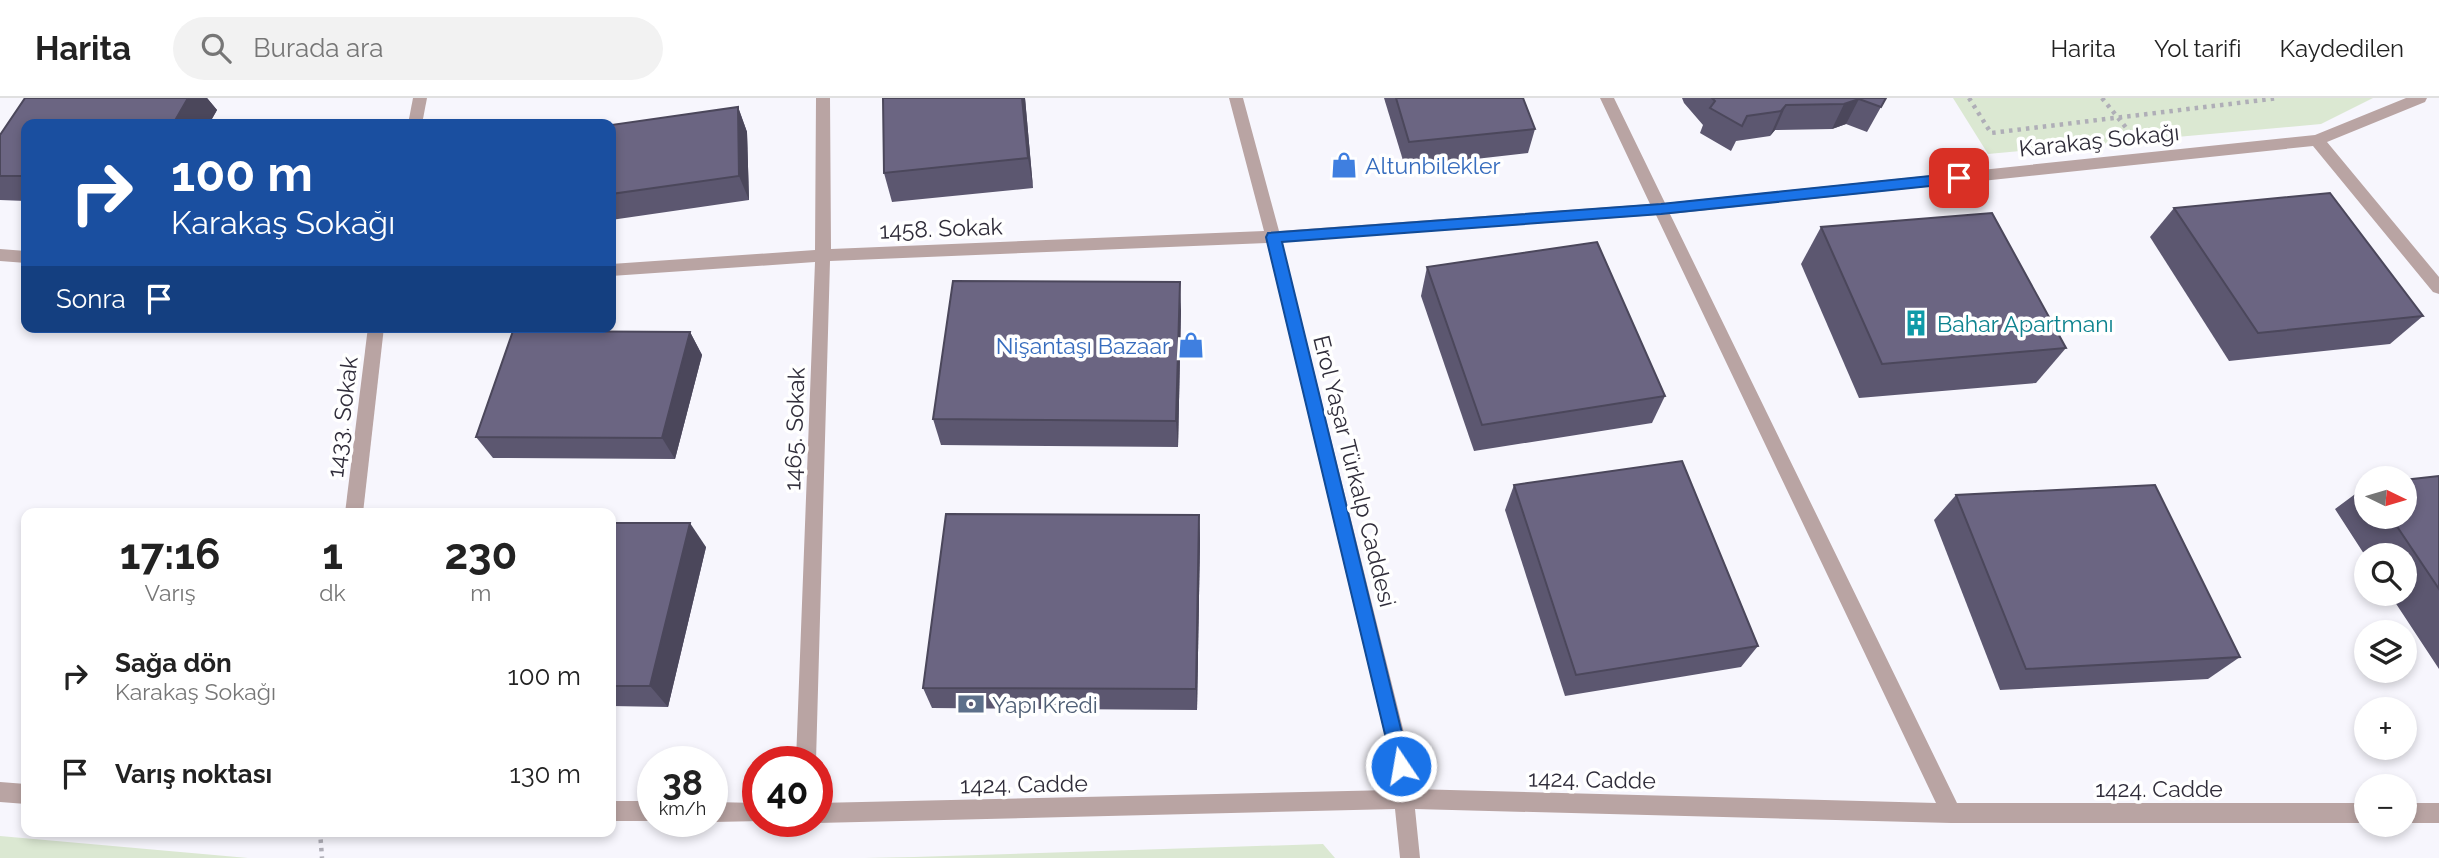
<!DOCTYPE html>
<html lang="tr">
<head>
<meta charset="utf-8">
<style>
  :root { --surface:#fff; --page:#f2f2f2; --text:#222; --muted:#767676; --line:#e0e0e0 }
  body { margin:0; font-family:Raleway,sans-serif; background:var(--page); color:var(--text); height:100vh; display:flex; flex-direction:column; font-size:26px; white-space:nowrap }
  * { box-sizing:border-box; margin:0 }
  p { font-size:23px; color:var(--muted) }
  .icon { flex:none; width:38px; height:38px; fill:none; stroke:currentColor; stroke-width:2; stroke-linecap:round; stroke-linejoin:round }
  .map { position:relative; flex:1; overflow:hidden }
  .panel { position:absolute; left:21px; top:410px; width:595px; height:329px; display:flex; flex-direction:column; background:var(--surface); border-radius:14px; box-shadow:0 4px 10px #0003 }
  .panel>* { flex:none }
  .banner { position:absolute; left:21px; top:21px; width:595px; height:214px; border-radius:14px; box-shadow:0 4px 10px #0003; background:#1a4fa0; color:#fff; overflow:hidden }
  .needle { width:46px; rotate:95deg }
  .tools { position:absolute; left:2354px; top:368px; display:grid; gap:14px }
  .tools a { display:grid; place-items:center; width:63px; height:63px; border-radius:50%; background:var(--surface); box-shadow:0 4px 10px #0003; font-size:35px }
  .speed { position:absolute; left:637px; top:648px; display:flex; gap:14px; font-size:35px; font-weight:700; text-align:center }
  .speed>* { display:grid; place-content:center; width:91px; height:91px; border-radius:50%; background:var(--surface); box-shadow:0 4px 10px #0003; line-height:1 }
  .speed small { font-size:18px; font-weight:400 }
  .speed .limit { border:10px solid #d22; background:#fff; color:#111 }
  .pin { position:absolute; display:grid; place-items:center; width:60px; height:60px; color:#fff; margin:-30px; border-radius:14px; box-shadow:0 4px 10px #0006 }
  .me { position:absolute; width:77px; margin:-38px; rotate:348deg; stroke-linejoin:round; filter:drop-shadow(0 0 5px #0008) }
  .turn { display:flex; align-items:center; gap:24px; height:147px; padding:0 35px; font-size:32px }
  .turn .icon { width:91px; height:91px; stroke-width:2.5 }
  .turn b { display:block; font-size:49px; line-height:60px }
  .then { display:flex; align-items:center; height:66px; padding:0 35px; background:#0003; gap:14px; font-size:26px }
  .eta { display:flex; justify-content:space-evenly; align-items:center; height:119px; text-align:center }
  .eta b { font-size:42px; font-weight:700; line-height:49px }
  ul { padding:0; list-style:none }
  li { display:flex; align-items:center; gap:21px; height:98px; padding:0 35px }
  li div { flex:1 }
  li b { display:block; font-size:26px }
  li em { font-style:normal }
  header { display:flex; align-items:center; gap:42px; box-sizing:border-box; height:98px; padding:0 35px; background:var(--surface); border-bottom:2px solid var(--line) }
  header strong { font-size:33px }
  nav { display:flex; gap:38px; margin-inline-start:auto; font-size:24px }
  .search { width:490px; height:63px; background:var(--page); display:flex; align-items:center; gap:18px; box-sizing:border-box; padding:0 24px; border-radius:38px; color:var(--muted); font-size:26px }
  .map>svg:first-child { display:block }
  .green { fill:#dbe8d2 }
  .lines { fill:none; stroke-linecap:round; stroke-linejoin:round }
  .path { stroke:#afaeb7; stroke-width:4.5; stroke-dasharray:3.5 5; stroke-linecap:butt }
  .minor { fill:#b9a4a3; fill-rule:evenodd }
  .wall { fill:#5c5770 }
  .shaded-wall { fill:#4b475b }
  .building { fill:#6b6582; stroke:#4b475b; stroke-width:2 }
  .route { fill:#1a73e8; stroke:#114b97; stroke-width:2 }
  .labels { text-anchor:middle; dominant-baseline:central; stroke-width:7; stroke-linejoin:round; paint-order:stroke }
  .street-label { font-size:23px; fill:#302d3a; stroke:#fff }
  .shop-label { font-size:23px; fill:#366cbe; stroke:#fff; text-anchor:start }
  .culture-label { font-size:23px; fill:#0d838f; stroke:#fff; text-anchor:start }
  .service-label { font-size:23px; fill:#4e5e75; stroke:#fff; text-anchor:start }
</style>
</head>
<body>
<header>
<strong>Harita</strong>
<div class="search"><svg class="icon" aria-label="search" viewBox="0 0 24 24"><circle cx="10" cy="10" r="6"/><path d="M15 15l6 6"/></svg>Burada ara</div>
<nav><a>Harita</a><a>Yol tarifi</a><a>Kaydedilen</a></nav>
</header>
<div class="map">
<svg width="2439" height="760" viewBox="0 0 2439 760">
  <rect width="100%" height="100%" fill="#f7f6fd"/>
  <g class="green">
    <polygon points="1953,0 2373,0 2321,26 1988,56"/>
    <polygon points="0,738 248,760 0,760"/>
    <polygon points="1323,746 1335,760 864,760 914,759"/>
  </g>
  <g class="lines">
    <g class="path">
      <polyline points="1969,0 1991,35 2279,0"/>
      <polyline points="2102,0 2132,37"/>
      <polyline points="320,733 322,760"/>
    </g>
    <g class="minor">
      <polygon points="413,0 427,0 422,26 408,26"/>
      <path d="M816,0h14l1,151 433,-18 -35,-133h14l36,133 371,-27 -50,-106h14l51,105 650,-68 91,-37h21l-2,4 -98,40 112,135v17l-6,-2 -120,-146 -643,68 287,589h409v20h-415l-536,-14 5,49h-20l-5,-49 -578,14 -5,-2h5v-18l575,-13 -4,-41 -121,-506 -437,18 -14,500h-20l19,-499 -204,14v-12l204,-14zM1656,117l280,588 -524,-14 -4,-40 -126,-507z"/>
      <polygon points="0,151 26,153 26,165 0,163"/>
      <polygon points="368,229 384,229 363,415 345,415"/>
      <polygon points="0,684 26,686 26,706 0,704"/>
      <rect x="611" y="703" width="42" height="20"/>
      <polygon points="712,704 758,705 758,723 763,723 712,724 709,723 712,723"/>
      <rect x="2404" y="705" width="35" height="20"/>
    </g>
  </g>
  <g class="wall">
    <polygon points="25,0 207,0 217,12 209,26 26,26 26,103 0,102 0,37"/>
    <polygon points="883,0 1025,0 1033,90 892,104 884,75"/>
    <polygon points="1384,0 1523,0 1535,31 1528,55 1405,69"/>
    <polygon points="1682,0 1886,0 1867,34 1846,26 1832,31 1775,32 1770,38 1736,43 1731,53 1700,35 1703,27 1684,5"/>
    <polygon points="738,9 747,34 749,102 611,122 611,27"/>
    <polygon points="2174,110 2423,218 2390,246 2229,263 2150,139"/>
    <polygon points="1821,129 2066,250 2036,285 1859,300 1801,166"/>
    <polygon points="1427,169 1665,298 1652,325 1474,353 1421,198"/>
    <polygon points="1181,212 1178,349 941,347 933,321"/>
    <polygon points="690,234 702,257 675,361 493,360 476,339"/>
    <polygon points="2439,378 2439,571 2389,495 2404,495 2404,457 2366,457 2366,459 2335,411 2366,388 2366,418 2404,418"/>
    <polygon points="1514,387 1758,548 1741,569 1565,598 1505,412"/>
    <polygon points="1956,397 2240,559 2208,581 2000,592 1934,422"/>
    <polygon points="1199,417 1200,442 1197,612 932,610 923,590"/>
    <polygon points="611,425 706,449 668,609 611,608"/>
  </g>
  <g class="shaded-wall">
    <polygon points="188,0 207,0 217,12 209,26 173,26"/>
    <polygon points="1022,0 1025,0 1033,90 1028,60"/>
    <polygon points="1859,1 1846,26 1832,31 1844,6"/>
    <polygon points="1786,7 1775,32 1770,38 1781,13"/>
    <polygon points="738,9 747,34 749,102 739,78"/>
    <polygon points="1180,184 1181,212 1178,349 1176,323"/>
    <polygon points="690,234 702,257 675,361 662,340"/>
    <polygon points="1199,417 1200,442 1197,612 1196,591"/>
    <polygon points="690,425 706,449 668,609 650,588"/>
  </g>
  <g class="building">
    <polygon points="25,0 188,0 173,26 26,26 26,78 0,78 0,37"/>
    <polygon points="883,0 1022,0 1028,60 884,75"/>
    <polygon points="1396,0 1523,0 1535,31 1409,44"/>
    <polygon points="1712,0 1886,0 1881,9 1859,1 1844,6 1786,7 1781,13 1747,18 1742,28 1710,10 1715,3"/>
    <polygon points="738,9 739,78 611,96 611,27"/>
    <polygon points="2330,95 2423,218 2258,235 2174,110"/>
    <polygon points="1992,115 2066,250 1882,266 1821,129"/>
    <polygon points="1597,144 1665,298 1482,327 1427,169"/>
    <polygon points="953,183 1180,184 1176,323 933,321"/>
    <polygon points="513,233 690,234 662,340 476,339"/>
    <polygon points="1682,363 1758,548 1576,577 1514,387"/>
    <polygon points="2439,378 2439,491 2390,418 2404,418 2404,382"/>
    <polygon points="2155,387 2240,559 2026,571 1956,397"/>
    <polygon points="946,416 1199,417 1196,591 923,590"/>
    <polygon points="611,425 690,425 650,588 611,588"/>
  </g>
  <polygon class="route" points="1959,75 1966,80 1959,85 1661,116 1282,144 1410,668 1407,674 1401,677 1394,674 1266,139 1268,135 1661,106"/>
  <defs>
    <g id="shop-bare" transform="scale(2.1)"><path d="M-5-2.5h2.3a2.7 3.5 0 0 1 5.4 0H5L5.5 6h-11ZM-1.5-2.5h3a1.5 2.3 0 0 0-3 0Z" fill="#3f7fe0" stroke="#fff" stroke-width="2.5" paint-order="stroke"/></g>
    <g id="building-bare" transform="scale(2.1)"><path d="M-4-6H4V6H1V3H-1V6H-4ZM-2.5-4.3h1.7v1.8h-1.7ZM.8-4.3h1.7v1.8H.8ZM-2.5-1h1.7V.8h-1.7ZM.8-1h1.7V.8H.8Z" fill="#0f9aa8" stroke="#fff" stroke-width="2.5" paint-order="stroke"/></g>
    <g id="bank-bare" transform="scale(2.1)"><path d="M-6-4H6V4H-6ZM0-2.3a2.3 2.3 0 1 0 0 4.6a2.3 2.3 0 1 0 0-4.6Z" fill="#5c6f8a" stroke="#fff" stroke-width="2.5" paint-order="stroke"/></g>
  </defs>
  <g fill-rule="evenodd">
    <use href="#shop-bare" x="1344" y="67"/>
    <use href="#building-bare" x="1916" y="225"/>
    <use href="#shop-bare" x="1191" y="247"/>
    <use href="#bank-bare" x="971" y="606"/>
  </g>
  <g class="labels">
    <g class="street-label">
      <text transform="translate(2099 42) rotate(-6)">Karakaş Sokağı</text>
      <text transform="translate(941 130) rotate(-2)">1458. Sokak</text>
      <text transform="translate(342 319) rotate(-83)">1433. Sokak</text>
      <text transform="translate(794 331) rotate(-88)">1465. Sokak</text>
      <text transform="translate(1355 373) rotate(76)">Erol Yaşar Türkalp Caddesi</text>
      <text transform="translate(1592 681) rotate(1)">1424. Cadde</text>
      <text transform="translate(1024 686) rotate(-1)">1424. Cadde</text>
      <text x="2159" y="690">1424. Cadde</text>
    </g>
    <g class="shop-label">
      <text x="1365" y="67">Altunbilekler</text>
      <text x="1170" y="247" text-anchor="end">Nişantaşı Bazaar</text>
    </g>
    <g class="culture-label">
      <text x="1937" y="225">Bahar Apartmanı</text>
    </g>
    <g class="service-label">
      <text x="992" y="606">Yapı Kredi</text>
    </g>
  </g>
</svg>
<div class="tools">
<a><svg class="needle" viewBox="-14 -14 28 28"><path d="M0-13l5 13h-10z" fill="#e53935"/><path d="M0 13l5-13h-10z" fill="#767676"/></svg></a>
<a><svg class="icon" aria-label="search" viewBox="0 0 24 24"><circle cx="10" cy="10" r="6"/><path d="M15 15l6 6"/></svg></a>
<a><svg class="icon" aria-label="layers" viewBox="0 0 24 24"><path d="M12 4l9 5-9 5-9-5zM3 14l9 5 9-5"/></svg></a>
<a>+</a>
<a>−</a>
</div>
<div class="speed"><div>38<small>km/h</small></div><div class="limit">40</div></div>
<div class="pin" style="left:1959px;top:80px;background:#d93025"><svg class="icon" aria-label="arrive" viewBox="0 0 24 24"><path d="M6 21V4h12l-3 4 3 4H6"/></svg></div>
<svg class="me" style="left:1401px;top:668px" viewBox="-20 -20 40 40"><circle r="17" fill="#1a73e8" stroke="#fff" stroke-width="3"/><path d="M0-11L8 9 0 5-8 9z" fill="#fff"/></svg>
<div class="banner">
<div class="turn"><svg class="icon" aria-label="right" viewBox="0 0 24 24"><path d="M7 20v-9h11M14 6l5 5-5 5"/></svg><div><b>100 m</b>Karakaş Sokağı</div></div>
<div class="then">Sonra<svg class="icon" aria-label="arrive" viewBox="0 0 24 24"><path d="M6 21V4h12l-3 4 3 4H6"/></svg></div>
</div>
<section class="panel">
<div class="eta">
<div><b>17:16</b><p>Varış</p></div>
<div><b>1</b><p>dk</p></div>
<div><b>230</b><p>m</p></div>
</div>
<ul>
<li><svg class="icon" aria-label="right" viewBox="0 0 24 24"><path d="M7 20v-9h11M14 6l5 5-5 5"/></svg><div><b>Sağa dön</b><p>Karakaş Sokağı</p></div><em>100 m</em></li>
<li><svg class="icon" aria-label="arrive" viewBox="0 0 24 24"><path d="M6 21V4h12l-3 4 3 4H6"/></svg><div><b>Varış noktası</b></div><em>130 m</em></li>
</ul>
</section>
</div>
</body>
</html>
